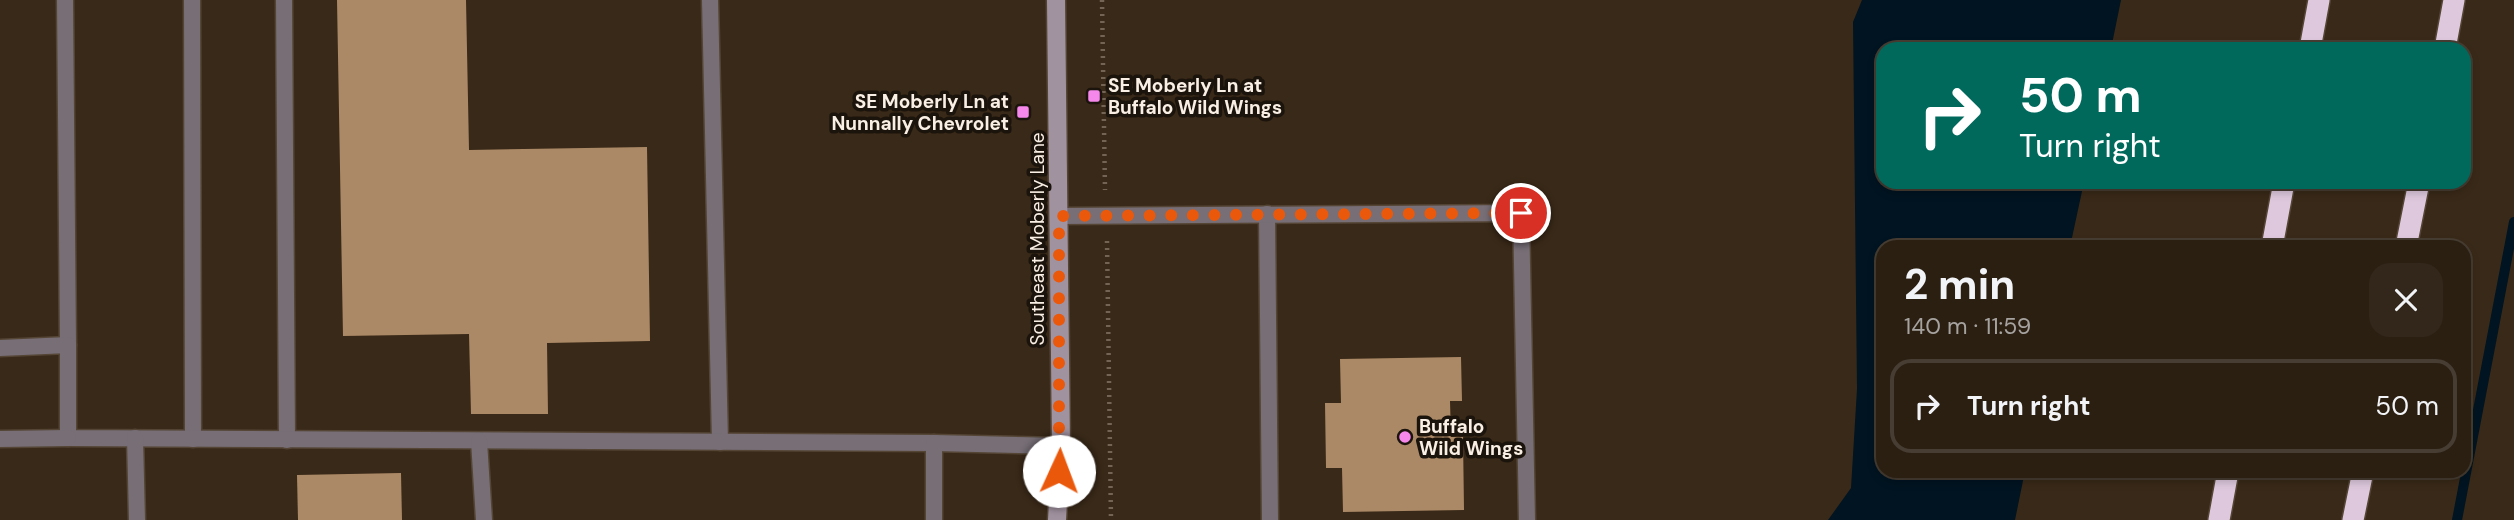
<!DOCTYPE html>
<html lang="en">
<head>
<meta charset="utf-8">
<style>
  :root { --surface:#2b1f12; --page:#33271b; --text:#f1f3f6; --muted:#a6a29f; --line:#473d32 }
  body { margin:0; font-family:"DM Sans",sans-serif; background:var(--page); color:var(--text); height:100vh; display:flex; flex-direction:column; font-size:26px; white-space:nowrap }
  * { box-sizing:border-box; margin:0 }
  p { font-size:23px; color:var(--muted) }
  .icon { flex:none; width:38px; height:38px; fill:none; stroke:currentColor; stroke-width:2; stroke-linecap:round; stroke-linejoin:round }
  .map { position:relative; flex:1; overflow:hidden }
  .details { position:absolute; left:1876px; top:240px; width:595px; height:238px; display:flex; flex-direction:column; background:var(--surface); border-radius:21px; box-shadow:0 4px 10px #0003,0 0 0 2px var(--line) }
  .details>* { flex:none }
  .top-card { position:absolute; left:1876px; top:42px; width:595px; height:147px; border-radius:21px; box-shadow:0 4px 10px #0003,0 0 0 2px var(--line); background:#00695c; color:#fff; overflow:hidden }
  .pin { position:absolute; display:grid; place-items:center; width:60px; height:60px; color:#fff; margin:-30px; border:4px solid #fff; border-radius:50%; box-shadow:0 2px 7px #0007 }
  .me { position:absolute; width:77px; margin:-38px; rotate:2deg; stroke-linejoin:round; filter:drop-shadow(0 0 5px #0008) }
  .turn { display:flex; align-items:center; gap:24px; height:147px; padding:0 28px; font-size:32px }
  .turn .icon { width:91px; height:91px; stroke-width:2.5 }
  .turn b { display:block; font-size:49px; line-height:60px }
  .round { display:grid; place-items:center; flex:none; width:74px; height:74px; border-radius:21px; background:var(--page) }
  .head { display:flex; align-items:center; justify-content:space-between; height:119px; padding:0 28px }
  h1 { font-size:42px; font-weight:700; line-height:52px }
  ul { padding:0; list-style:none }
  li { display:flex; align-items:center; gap:21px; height:94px; margin:0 14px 10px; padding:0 14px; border:4px solid var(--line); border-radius:21px }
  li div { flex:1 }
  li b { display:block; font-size:26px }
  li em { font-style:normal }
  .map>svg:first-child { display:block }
  .water { fill:#011421 }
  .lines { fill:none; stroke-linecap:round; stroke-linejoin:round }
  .stream { stroke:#011421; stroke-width:10 }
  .building { fill:#ac8966 }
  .lane-casing { stroke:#544535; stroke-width:19 }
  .secondary-casing { stroke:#544535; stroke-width:21 }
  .highway-casing { stroke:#544535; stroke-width:24 }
  .path { stroke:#736455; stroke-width:4.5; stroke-dasharray:2 5; stroke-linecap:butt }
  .lane { stroke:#776e76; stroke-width:16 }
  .secondary { stroke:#a192a0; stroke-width:18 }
  .highway { stroke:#dec8dd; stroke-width:21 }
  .route { stroke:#ea580c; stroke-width:12; stroke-dasharray:0 21.6 }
  .poi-dot { fill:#f788eb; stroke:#1b140c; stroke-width:2.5 }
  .labels { text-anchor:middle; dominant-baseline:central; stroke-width:7; stroke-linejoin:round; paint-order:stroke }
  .poi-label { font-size:19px; font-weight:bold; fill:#faefe4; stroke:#1b140c; text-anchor:start }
  .street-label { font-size:19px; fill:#faefe4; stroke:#1b140c }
</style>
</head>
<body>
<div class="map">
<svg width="2514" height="520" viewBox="0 0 2514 520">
  <rect width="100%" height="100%" fill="#392918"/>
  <polygon class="water" points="1862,0 2121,0 2111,49 1883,49 1883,182 2084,182 2070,247 1883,247 1883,471 2025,471 2015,520 1828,520 1851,488 1857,389 1853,22"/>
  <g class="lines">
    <polyline class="stream" points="2457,520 2514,222"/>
  </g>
  <g class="building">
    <polygon points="337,0 466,0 469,150 647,147 650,341 547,343 548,414 471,414 469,334 343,336"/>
    <polygon points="1461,357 1462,401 1450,401 1451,437 1463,437 1464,510 1343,512 1342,468 1326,468 1325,403 1341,403 1340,359"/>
    <polygon points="401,473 402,520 298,520 297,475"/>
  </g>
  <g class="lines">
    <g class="lane-casing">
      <g id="lane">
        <polyline points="65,0 68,345"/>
        <polyline points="192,0 193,439"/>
        <polyline points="284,0 287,440"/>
        <polyline points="710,0 720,442"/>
        <polyline points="1267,214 1270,520"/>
        <polyline points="1059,216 1521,213 1527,520"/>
        <polyline points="0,348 68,345 68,438 934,443 1061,446"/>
        <polyline points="135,438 137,520"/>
        <polyline points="0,439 68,438"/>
        <polyline points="479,441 484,520"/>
        <polyline points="934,443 934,520"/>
      </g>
    </g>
    <g class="secondary-casing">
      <polyline id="secondary" points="1056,0 1061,446 1057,520"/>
    </g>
    <g class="highway-casing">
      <g id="highway">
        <polyline points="2310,49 2319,0"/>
        <polyline points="2445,49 2454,0"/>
        <polyline points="2272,247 2284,182"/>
        <polyline points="2406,247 2419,182"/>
        <polyline points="2219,520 2228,471"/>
        <polyline points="2353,520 2363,471"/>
      </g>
    </g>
    <g class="path">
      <polyline points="1102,0 1105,190"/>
      <polyline points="1107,241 1111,520"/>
    </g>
    <use href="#lane" class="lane"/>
    <use href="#secondary" class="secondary"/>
    <use href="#highway" class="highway"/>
  </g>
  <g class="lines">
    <polyline class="route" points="1059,471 1059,216 1521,213"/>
  </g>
  <g class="poi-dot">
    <rect x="1087" y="89" width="14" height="14" rx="3.5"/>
    <rect x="1016" y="105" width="14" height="14" rx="3.5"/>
    <circle cx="1405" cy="437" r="7"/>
  </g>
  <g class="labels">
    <g class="poi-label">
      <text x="1108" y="85">SE Moberly Ln at<tspan x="1108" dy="22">Buffalo Wild Wings</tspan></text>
      <text x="1009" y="101" text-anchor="end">SE Moberly Ln at<tspan x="1009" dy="22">Nunnally Chevrolet</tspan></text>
      <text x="1419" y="426">Buffalo<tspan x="1419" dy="22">Wild Wings</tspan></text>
    </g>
    <g class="street-label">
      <text transform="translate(1037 239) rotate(-90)">Southeast Moberly Lane</text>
    </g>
  </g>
</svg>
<div class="pin" style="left:1521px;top:213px;background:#d93025"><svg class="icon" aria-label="arrive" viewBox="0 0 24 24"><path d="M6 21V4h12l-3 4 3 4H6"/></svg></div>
<svg class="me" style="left:1059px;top:471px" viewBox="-20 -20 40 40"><circle r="19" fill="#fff"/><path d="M0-13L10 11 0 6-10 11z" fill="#ea580c"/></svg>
<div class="top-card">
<div class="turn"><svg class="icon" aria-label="right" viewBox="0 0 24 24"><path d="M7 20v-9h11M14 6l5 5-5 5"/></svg><div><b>50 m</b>Turn right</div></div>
</div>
<section class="details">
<div class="head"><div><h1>2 min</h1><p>140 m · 11:59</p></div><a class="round"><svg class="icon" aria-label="close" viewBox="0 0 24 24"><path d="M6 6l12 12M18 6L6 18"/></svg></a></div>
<ul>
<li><svg class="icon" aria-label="right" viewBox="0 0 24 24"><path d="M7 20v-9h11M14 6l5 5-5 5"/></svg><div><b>Turn right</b></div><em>50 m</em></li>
</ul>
</section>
</div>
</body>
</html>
